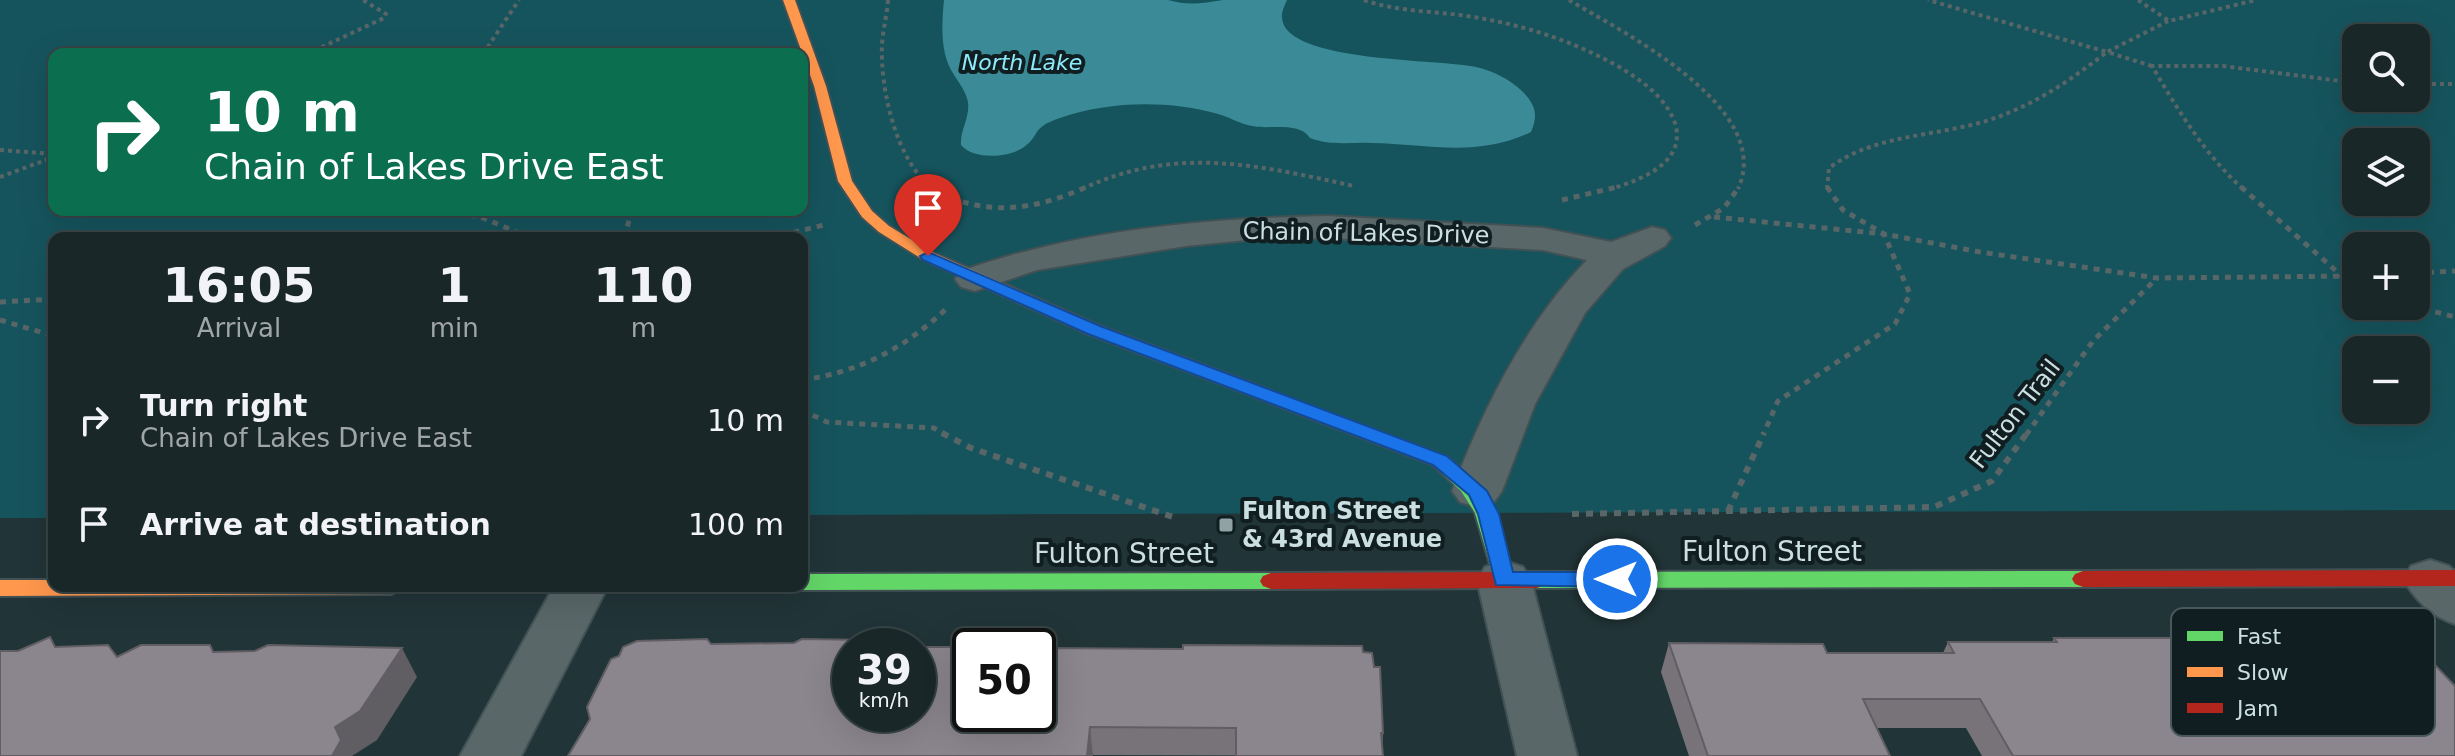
<!DOCTYPE html>
<html lang="en">
<head>
<meta charset="utf-8">
<style>
  :root { --surface:#192729; --page:#222f31; --text:#f1f3f6; --muted:#9fa5a8; --line:#374446 }
  body { margin:0; font-family:"DejaVu Sans",sans-serif; background:var(--page); color:var(--text); height:100vh; display:flex; flex-direction:column; font-size:30px; white-space:nowrap }
  * { box-sizing:border-box; margin:0 }
  p { font-size:26px; color:var(--muted) }
  .icon { flex:none; width:44px; height:44px; fill:none; stroke:currentColor; stroke-width:2; stroke-linecap:round; stroke-linejoin:round }
  .map { position:relative; flex:1; overflow:hidden }
  .panel { position:absolute; left:48px; top:232px; width:760px; height:360px; display:flex; flex-direction:column; background:var(--surface); border-radius:16px; box-shadow:0 8px 32px #0002,0 0 0 2px var(--line) }
  .panel>* { flex:none }
  .banner { position:absolute; left:48px; top:48px; width:760px; height:168px; border-radius:16px; box-shadow:0 8px 32px #0002,0 0 0 2px var(--line); background:#0b6e4f; color:#fff; overflow:hidden }
  .buttons { position:absolute; left:2342px; top:24px; display:grid; gap:16px }
  .buttons a { display:grid; place-items:center; width:88px; height:88px; border-radius:16px; background:var(--surface); box-shadow:0 8px 32px #0002,0 0 0 2px var(--line); font-size:40px }
  .speed { position:absolute; left:832px; top:628px; display:flex; gap:16px; font-size:40px; font-weight:700; text-align:center }
  .speed>* { display:grid; place-content:center; width:104px; height:104px; border-radius:50%; background:var(--surface); box-shadow:0 8px 32px #0002,0 0 0 2px var(--line); line-height:1 }
  .speed small { font-size:20px; font-weight:400 }
  .speed .limit { border:4px solid #111; border-radius:12px; background:#fff; color:#111 }
  .pin { position:absolute; display:grid; place-items:center; width:68px; height:68px; color:#fff; margin:-82px -34px; border-radius:50% 50% 50% 0; rotate:-45deg; box-shadow:0 0 8px #0007 }
  .pin .icon { rotate:45deg }
  .me { position:absolute; width:88px; margin:-44px; rotate:270deg; stroke-linejoin:round; filter:drop-shadow(0 0 6px #0008) }
  .turn { display:flex; align-items:center; gap:28px; height:168px; padding:0 24px; font-size:36px }
  .turn .icon { width:104px; height:104px; stroke-width:2.5 }
  .turn b { display:block; font-size:56px; line-height:68px }
  .eta { display:flex; justify-content:space-evenly; align-items:center; height:136px; text-align:center }
  .eta b { font-size:48px; font-weight:600; line-height:56px }
  ul { padding:0; list-style:none }
  li { display:flex; align-items:center; gap:24px; height:104px; padding:0 24px }
  li div { flex:1 }
  li b { display:block; font-size:30px }
  li em { font-style:normal }
  .map>svg:first-child { display:block }
  .green { fill:#16545d; fill-rule:evenodd }
  .water { fill:#3a8a97 }
  .lines { fill:none; stroke-linecap:round; stroke-linejoin:round }
  .street-casing { stroke:#415154; stroke-width:4 }
  .fast-casing { stroke:#415154; stroke-width:4 }
  .slow-casing { stroke:#415154; stroke-width:4 }
  .jam-casing { stroke:#415154; stroke-width:4 }
  .path-far2 { stroke:#596668; stroke-width:4; stroke-dasharray:4 4; stroke-linecap:butt }
  .path-far1 { stroke:#596668; stroke-width:5; stroke-dasharray:6 6; stroke-linecap:butt }
  .path { stroke:#596668; stroke-width:6; stroke-dasharray:7 7; stroke-linecap:butt }
  .street { fill:#596769; fill-rule:evenodd }
  .fast { fill:#63d668; fill-rule:evenodd }
  .slow { fill:#ff974d; fill-rule:evenodd }
  .jam { fill:#b3261e; fill-rule:evenodd }
  .wall { fill:#787379 }
  .shaded-wall { fill:#615e63 }
  .building { fill:#8b868d; stroke:#615e63; stroke-width:2 }
  .route { fill:#1a73e8; stroke:#114b97; stroke-width:2 }
  .poi-dot { fill:#90a2a6; stroke:#101e21; stroke-width:3 }
  .labels { text-anchor:middle; dominant-baseline:central; stroke-width:8; stroke-linejoin:round; paint-order:stroke }
  .far-water-label { font-size:22px; font-style:italic; fill:#8deafb; stroke:#101e21 }
  .street-label { font-size:24px; fill:#cbdee1; stroke:#101e21 }
  .poi-label { font-size:24px; font-weight:bold; fill:#cbdee1; stroke:#101e21; text-anchor:start }
  .near-street-label { font-size:28px; fill:#cbdee1; stroke:#101e21 }
  .key { fill:#101e21; stroke:#48585b; stroke-width:2 }
  .key-label { font-size:22px; fill:#cbdee1 }
</style>
</head>
<body>
<div class="map">
<svg width="2455" height="756" viewBox="0 0 2455 756">
  <rect width="100%" height="100%" fill="#213437"/>
  <path class="green" d="M0,0h2455v510l-1653,5v-277h-748v280h-54zM2356,38h60v60h-60zM54,54h748v156h-748zM2356,142h60v60h-60zM2356,246h60v60h-60zM2356,350h60v60h-60z"/>
  <path class="water" d="M944,0h224c21,6 35,3 55,0 21,0 43,0 64,0 -2,5 -6,12 -5,18 3,45 161,41 194,49 18,4 35,13 48,26 12,13 14,23 7,39 -53,26 -104,12 -159,11 -21,-1 -42,3 -62,-5 -11,-17 -41,-8 -58,-12 -12,-2 -23,-9 -34,-12 -49,-14 -110,-13 -158,4 -30,10 -19,17 -36,29 -15,11 -51,13 -63,-2 -1,-15 9,-27 7,-43 -3,-14 -12,-22 -18,-34 -10,-21 -8,-46 -6,-68z"/>
  <g class="lines">
    <g class="street-casing">
      <g id="street">
        <path d="M1327,216l216,12 68,14 41,-15 13,3 6,8 -6,8 -42,23 -38,44 -50,91 -33,87 -8,11 -17,5 -17,-5 -8,-11c31,-82 73,-167 135,-231l-44,-10 -216,-12 -71,1 -70,7 -149,24 -62,21 -14,-4 -6,-8 6,-8c116,-41 244,-53 366,-55z"/>
        <path d="M2430,560l19,6 6,6v52c-24,-8 -39,-23 -52,-45l8,-13z"/>
        <polygon points="1504,561 1523,567 1531,580 1577,756 1517,756 1477,580 1485,567"/>
        <polygon points="554,586 608,586 521,756 460,756"/>
      </g>
    </g>
    <g class="fast-casing">
      <g id="fast">
        <polygon points="1266,390 1447,457 1475,482 1495,513 1515,580 1512,585 1504,588 1496,585 1475,513 1461,491 1433,465 1260,399 1257,395 1260,391"/>
        <polygon points="2083,571 2091,574 2094,579 2091,584 2083,587 1537,588 1529,585 1526,580 1529,575 1537,572"/>
        <polygon points="1271,573 1279,576 1282,581 1279,586 1271,589 802,590 793,586 802,586 802,574"/>
      </g>
    </g>
    <g class="slow-casing">
      <g id="slow">
        <polygon points="783,0 795,0 826,86 852,181 872,211 889,226 934,253 1100,326 1272,391 1275,395 1272,399 1260,399 1088,334 922,259 879,232 862,217 838,181 814,86"/>
        <polygon points="0,580 54,580 54,586 402,586 399,591 391,594 0,596"/>
      </g>
    </g>
    <g class="jam-casing">
      <g id="jam">
        <polygon points="2455,570 2455,586 2083,587 2075,584 2072,579 2075,574 2083,571"/>
        <polygon points="1537,572 1545,575 1548,580 1545,585 1537,588 1271,589 1263,586 1260,581 1263,576 1271,573"/>
      </g>
    </g>
    <g class="path-far2">
      <path d="M888,0c-1,15 -5,29 -6,44 -2,45 14,117 51,145"/>
      <path d="M1364,0c31,11 64,11 96,15 58,8 110,24 161,53 21,13 41,27 52,50 7,16 5,31 -8,44 -14,14 -36,21 -54,27"/>
      <path d="M1569,0c55,33 206,108 169,189"/>
      <polyline points="2138,0 2169,21 2256,0"/>
      <polyline points="307,54 384,18 386,14 363,0"/>
      <polyline points="483,54 519,0"/>
      <polyline points="2152,66 2107,52 2168,21"/>
      <polyline points="2416,84 2455,84"/>
      <polyline points="0,150 54,154"/>
      <polyline points="0,177 54,157"/>
      <path d="M1082,189c94,-44 175,-24 272,-3"/>
      <path d="M1827,189l2,-21c46,-34 104,-31 157,-47 47,-15 82,-39 121,-69l-179,-52"/>
      <path d="M2243,189c-38,-34 -65,-79 -91,-123h71l133,17"/>
    </g>
    <g class="path-far1">
      <path d="M930,187c51,31 104,24 156,0"/>
      <polyline points="1827,187 1843,210 1884,234 1980,252 2157,278 2356,276"/>
      <polyline points="2241,187 2342,276 2356,282"/>
      <polyline points="1562,200 1617,187"/>
      <polyline points="446,210 483,218 531,238"/>
      <polyline points="1714,217 1884,234 1910,294 1895,324 1778,401 1763,435"/>
      <polyline points="1695,225 1724,208 1739,187"/>
      <polyline points="624,238 632,210"/>
      <polyline points="770,238 824,225"/>
      <polyline points="2416,273 2455,271"/>
      <polyline points="0,302 54,299"/>
      <polyline points="2412,306 2455,317"/>
      <polyline points="0,320 54,336"/>
      <path d="M802,380c58,-8 103,-32 145,-72"/>
      <polyline points="802,410 827,422 934,428 946,435"/>
      <polyline points="2026,435 2093,341 2157,278"/>
    </g>
    <g class="path">
      <polyline points="942,433 971,448 1176,518"/>
      <polyline points="1728,511 1764,433"/>
      <polyline points="1572,514 1934,507 1992,481 2027,433"/>
    </g>
    <use href="#street" class="street"/>
    <use href="#fast" class="fast"/>
    <use href="#slow" class="slow"/>
    <use href="#jam" class="jam"/>
  </g>
  <g class="wall">
    <polygon points="2054,638 2194,643 2455,756 1982,756 1966,728 1877,728 1890,756 1689,756 1661,672 1669,643 1827,653 1943,653 1948,642 2052,642"/>
    <polygon points="711,644 1363,652 1383,733 1382,747 1383,756 1093,755"/>
  </g>
  <g class="shaded-wall">
    <polygon points="402,648 417,677 377,740 352,756 332,756 335,727"/>
    <polygon points="1090,727 1093,756 1087,756"/>
  </g>
  <g class="building">
    <polygon points="50,637 55,647 108,645 117,657 141,645 210,645 213,652 255,651 268,645 402,648 360,711 335,727 341,740 332,756 0,756 0,651 18,651"/>
    <polygon points="2054,638 2190,638 2194,643 2416,645 2455,686 2455,756 2013,756 1980,699 1863,699 1890,756 1708,756 1669,643 1823,644 1827,653 1954,653 1948,642 2057,642"/>
    <polygon points="707,639 711,644 794,643 802,639 870,640 874,646 850,646 850,714 918,714 918,647 970,647 970,714 1038,714 1038,648 1183,649 1183,645 1362,646 1363,652 1372,653 1374,667 1380,667 1383,733 1381,733 1383,756 1236,756 1236,728 1090,727 1087,756 568,756 590,719 587,707 611,659 619,656 623,647 637,641"/>
  </g>
  <polygon class="route" points="928,252 1100,326 1447,456 1487,491 1499,514 1513,572 1617,572 1625,574 1628,579 1625,585 1617,587 1496,585 1478,514 1469,495 1433,465 1088,334 923,260 920,256"/>
  <rect class="poi-dot" x="1218" y="517" width="16" height="16" rx="4"/>
  <g class="labels">
    <g class="far-water-label">
      <text x="1022" y="62">North Lake</text>
    </g>
    <g class="street-label">
      <text transform="translate(1366 233) rotate(1)">Chain of Lakes Drive</text>
      <text transform="translate(2015 414) rotate(-52)">Fulton Trail</text>
    </g>
    <g class="poi-label">
      <text x="1242" y="511">Fulton Street<tspan x="1242" dy="28">&amp; 43rd Avenue</tspan></text>
    </g>
    <g class="near-street-label">
      <text x="1772" y="551">Fulton Street</text>
      <text x="1124" y="553">Fulton Street</text>
    </g>
  </g>
  <rect x="2171" y="608" width="264" height="128" rx="12" class="key"/>
  <rect x="2187" y="631" width="36" height="10" fill="#63d668"/>
  <rect x="2187" y="667" width="36" height="10" fill="#ff974d"/>
  <rect x="2187" y="703" width="36" height="10" fill="#b3261e"/>
  <g class="key-label">
    <text x="2237" y="644">Fast</text>
    <text x="2237" y="680">Slow</text>
    <text x="2237" y="716">Jam</text>
  </g>
</svg>
<div class="buttons">
<a><svg class="icon" aria-label="search" viewBox="0 0 24 24"><circle cx="10" cy="10" r="6"/><path d="M15 15l6 6"/></svg></a>
<a><svg class="icon" aria-label="layers" viewBox="0 0 24 24"><path d="M12 4l9 5-9 5-9-5zM3 14l9 5 9-5"/></svg></a>
<a>+</a>
<a>−</a>
</div>
<div class="speed"><div>39<small>km/h</small></div><div class="limit">50</div></div>
<div class="pin" style="left:928px;top:256px;background:#d93025"><svg class="icon" aria-label="arrive" viewBox="0 0 24 24"><path d="M6 21V4h12l-3 4 3 4H6"/></svg></div>
<svg class="me" style="left:1617px;top:579px" viewBox="-20 -20 40 40"><circle r="17" fill="#1a73e8" stroke="#fff" stroke-width="3"/><path d="M0-11L8 9 0 5-8 9z" fill="#fff"/></svg>
<div class="banner">
<div class="turn"><svg class="icon" aria-label="right" viewBox="0 0 24 24"><path d="M7 20v-9h11M14 6l5 5-5 5"/></svg><div><b>10 m</b>Chain of Lakes Drive East</div></div>
</div>
<section class="panel">
<div class="eta">
<div><b>16:05</b><p>Arrival</p></div>
<div><b>1</b><p>min</p></div>
<div><b>110</b><p>m</p></div>
</div>
<ul>
<li><svg class="icon" aria-label="right" viewBox="0 0 24 24"><path d="M7 20v-9h11M14 6l5 5-5 5"/></svg><div><b>Turn right</b><p>Chain of Lakes Drive East</p></div><em>10 m</em></li>
<li><svg class="icon" aria-label="arrive" viewBox="0 0 24 24"><path d="M6 21V4h12l-3 4 3 4H6"/></svg><div><b>Arrive at destination</b></div><em>100 m</em></li>
</ul>
</section>
</div>
</body>
</html>
